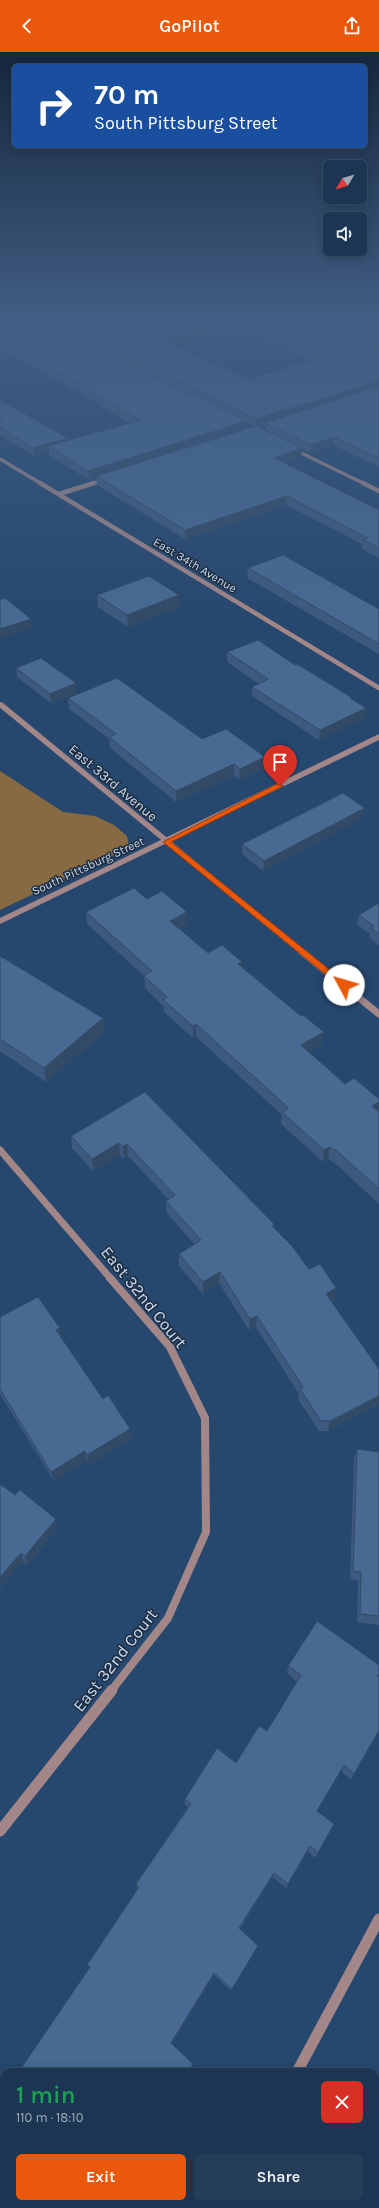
<!DOCTYPE html>
<html lang="en">
<head>
<meta charset="utf-8">
<style>
  :root { --surface:#1c3552; --page:#253d59; --text:#f1f3f6; --muted:#a0abb8; --line:#3a5069; --accent:#ea580c }
  body { margin:0; font-family:Karla,sans-serif; background:var(--page); color:var(--text); height:100vh; display:flex; flex-direction:column; font-size:15px; white-space:nowrap }
  * { box-sizing:border-box; margin:0 }
  p { font-size:13px; color:var(--muted) }
  .icon { flex:none; width:22px; height:22px; fill:none; stroke:currentColor; stroke-width:2; stroke-linecap:round; stroke-linejoin:round }
  .map { position:relative; flex:1; overflow:hidden }
  .details { position:absolute; left:0px; top:2016px; width:379px; height:140px; display:flex; flex-direction:column; background:var(--surface); border-radius:12px 12px 0 0; box-shadow:0 2px 10px #0003,0 0 0 1px var(--line) }
  .details>* { flex:none }
  .hud { position:absolute; left:12px; top:12px; width:355px; height:84px; border-radius:6px; box-shadow:0 2px 10px #0003,0 0 0 1px var(--line); background:#1a4fa0; color:#fff; overflow:hidden }
  .needle { width:26px; rotate:232deg }
  .tools { position:absolute; left:323px; top:108px; display:grid; gap:8px }
  .tools a { display:grid; place-items:center; width:44px; height:44px; border-radius:6px; background:var(--surface); box-shadow:0 2px 10px #0003,0 0 0 1px var(--line); font-size:20px }
  .pin { position:absolute; display:grid; place-items:center; width:34px; height:34px; color:#fff; margin:-41px -17px; border-radius:50% 50% 50% 0; rotate:-45deg; box-shadow:0 0 4px #0007 }
  .pin .icon { rotate:45deg }
  .me { position:absolute; width:44px; margin:-22px; rotate:309deg; stroke-linejoin:round; filter:drop-shadow(0 0 3px #0008) }
  .turn { display:flex; align-items:center; gap:14px; height:84px; padding:0 16px; font-size:18px }
  .turn .icon { width:52px; height:52px; stroke-width:2.5 }
  .turn b { display:block; font-size:28px; line-height:34px }
  .round { display:grid; place-items:center; flex:none; width:42px; height:42px; border-radius:6px; background:var(--page) }
  .headline { display:flex; align-items:center; justify-content:space-between; height:68px; padding:0 16px }
  h1 { font-size:24px; font-weight:600; line-height:30px; color:#1e9e55 }
  .button { display:flex; gap:8px; margin-top:auto; padding:8px 16px }
  .button a { flex:1; height:46px; border-radius:6px; background:var(--accent); color:#fff; font-size:16px; font-weight:600; line-height:46px; text-align:center }
  .button a+a { background:var(--page); color:var(--text) }
  header { display:flex; justify-content:space-between; align-items:center; height:52px; padding:0 16px; background:var(--accent); color:#fff; font-size:18px; font-weight:600 }
  .map>svg:first-child { display:block }
  .green { fill:#886a42 }
  .lines { fill:none; stroke-linecap:round; stroke-linejoin:round }
  .minor-far5 { stroke:#a28688; stroke-width:3.5 }
  .minor-far4 { stroke:#a28688; stroke-width:4.5 }
  .minor-far3 { stroke:#a28688; stroke-width:5.5 }
  .minor-far2 { stroke:#a28688; stroke-width:7 }
  .minor-far1 { stroke:#a28688; stroke-width:8 }
  .minor { stroke:#a28688; stroke-width:11 }
  .wall { fill:#3d5a7e; fill-rule:evenodd }
  .shaded-wall { fill:#324a66 }
  .building { fill:#476992; stroke:#324a66; fill-rule:evenodd }
  .route { fill:#ea580c; stroke:#983908 }
  .labels { text-anchor:middle; dominant-baseline:central; stroke-width:3; stroke-linejoin:round; paint-order:stroke }
  .far-street-label { font-size:12px; fill:#c8dbf2; stroke:#1e2d3f }
  .street-label { font-size:14px; fill:#c8dbf2; stroke:#1e2d3f }
  .near-street-label { font-size:17px; fill:#c8dbf2; stroke:#1e2d3f }
</style>
</head>
<body>
<header><svg class="icon" aria-label="back" viewBox="0 0 24 24"><path d="M15 5l-7 7 7 7"/></svg>GoPilot<svg class="icon" aria-label="share" viewBox="0 0 24 24"><path d="M12 15V3M7 8l5-5 5 5M5 13v7h14v-7"/></svg></header>
<div class="map">
<svg width="379" height="2156" viewBox="0 0 379 2156">
  <rect width="100%" height="100%" fill="#26476e"/>
  <polygon class="green" points="0,719 63,760 95,764 114,773 127,784 129,794 118,801 0,858"/>
  <g class="lines">
    <g class="minor-far5">
      <polyline points="293,397 365,432"/>
      <polyline points="0,407 42,432"/>
      <polyline points="91,432 105,428"/>
    </g>
    <g class="minor-far4">
      <polyline points="40,431 379,636"/>
      <polyline points="363,431 379,439"/>
      <polyline points="59,442 94,431"/>
    </g>
    <g class="minor-far3">
      <polyline points="1,653 302,900"/>
      <polyline points="0,869 379,685"/>
    </g>
    <g class="minor-far2">
      <polyline points="301,899 379,962"/>
      <polyline points="0,1098 111,1227"/>
    </g>
    <polyline class="minor-far1" points="110,1226 170,1295 205,1366 206,1480 168,1566 111,1639"/>
    <g class="minor">
      <polyline points="0,1779 112,1638"/>
      <polyline points="297,2020 379,1867"/>
      <polyline points="225,2156 227,2152"/>
    </g>
  </g>
  <g class="wall">
    <path d="M0,267h379v148l-46,-22 -23,8 -8,-4 -1,7 -17,7 95,47v48l-17,-9v-5l-76,-39 -101,34 -88,-54 -1,-7 -7,2 -40,-25v-3l-15,4 -34,-21v-35l68,41 62,-18 -30,-17v-2l-18,-9v-2l-82,-44zM234,276l77,33 -63,19 -75,-35zM247,371l7,3 -7,2zM265,372v6l-7,-3z"/>
    <polygon points="248,516 379,557 379,602 247,526"/>
    <polygon points="97,543 180,555 128,575 98,555"/>
    <polygon points="227,600 295,613 366,656 365,666 319,688 252,644 252,635 259,632 227,610"/>
    <polygon points="16,616 77,641 51,651 17,625"/>
    <polygon points="68,646 202,687 265,717 239,728 234,724 176,750 110,696 109,687 69,657"/>
    <polygon points="363,766 263,819 242,802 242,792"/>
    <polygon points="147,847 187,872 179,877 208,901 242,910 242,916 301,964 324,980 322,992 309,1000 345,1032 379,1047 378,1060 379,1060 379,1152 336,1112 328,1107 323,1110 281,1072 282,1064 281,1062 196,985 193,986 164,960 163,954 145,936 144,924 87,872 86,860"/>
    <polygon points="379,851 379,893 369,886 370,882 357,873 359,863"/>
    <polygon points="0,904 103,966 105,980 46,1030 0,999"/>
    <polygon points="145,1040 274,1172 274,1176 334,1248 331,1249 379,1317 379,1353 328,1379 319,1379 298,1347 299,1342 256,1275 249,1278 219,1231 203,1242 179,1214 179,1202 194,1192 166,1160 166,1149 168,1147 128,1104 124,1107 120,1103 93,1119 72,1096 71,1084"/>
    <polygon points="0,1265 60,1276 61,1286 103,1347 130,1377 131,1387 88,1413 87,1409 54,1429 0,1342"/>
    <polygon points="357,1397 379,1400 379,1573 357,1570 358,1528 350,1527 354,1407"/>
    <polygon points="0,1432 58,1476 27,1513 23,1509 0,1537"/>
    <polygon points="288,1614 378,1625 379,1679 351,1728 341,1719 317,1759 334,1772 315,1806 307,1799 286,1836 272,1825 240,1877 258,1894 231,1939 214,1923 172,1992 90,1915 138,1837 137,1836 136,1832 188,1755 185,1752 185,1747 236,1711 267,1679 297,1630 287,1621"/>
    <polygon points="379,2089 379,2156 346,2156 348,2152 375,2152 375,2097"/>
  </g>
  <g class="shaded-wall">
    <polygon points="234,268 234,276 162,296 162,288"/>
    <polygon points="379,329 379,337 265,371 265,372 256,375 256,367"/>
    <polygon points="247,369 247,378 96,424 96,426 89,428 88,419"/>
    <polygon points="334,385 333,393 310,401 311,393"/>
    <polygon points="68,386 68,395 48,394 49,400 34,404 33,396"/>
    <polygon points="302,396 301,404 273,414 274,406"/>
    <polygon points="287,444 286,453 185,487 185,478"/>
    <polygon points="179,543 180,555 128,575 127,563"/>
    <polygon points="31,567 32,576 0,587 0,577"/>
    <polygon points="76,631 77,641 51,651 50,642"/>
    <polygon points="366,656 365,666 319,688 320,678"/>
    <polygon points="265,705 265,717 239,728 240,717"/>
    <polygon points="234,712 234,724 176,750 176,739"/>
    <polygon points="365,756 363,766 263,819 264,809"/>
    <polygon points="187,860 187,872 170,881 170,869"/>
    <polygon points="242,910 242,922 238,912"/>
    <polygon points="103,966 105,980 46,1030 44,1016"/>
    <polygon points="196,972 196,985 193,986 193,974"/>
    <polygon points="324,980 322,992 300,1006 301,993"/>
    <polygon points="379,1050 379,1056 378,1061 372,1054"/>
    <polygon points="119,1091 120,1103 93,1119 92,1107"/>
    <polygon points="127,1092 128,1104 124,1107 123,1095"/>
    <polygon points="330,1095 328,1107 323,1110 324,1098"/>
    <polygon points="220,1220 219,1231 203,1242 203,1230"/>
    <polygon points="336,1236 334,1248 324,1253 326,1242"/>
    <polygon points="257,1264 256,1275 249,1278 250,1267"/>
    <polygon points="60,1276 62,1287 56,1278"/>
    <polygon points="379,1344 379,1353 328,1379 330,1369"/>
    <polygon points="130,1377 131,1387 88,1413 87,1403"/>
    <polygon points="85,1399 87,1409 54,1429 51,1420"/>
    <polygon points="56,1467 58,1476 27,1513 25,1504"/>
    <polygon points="21,1501 23,1509 0,1537 0,1525"/>
    <polygon points="344,1713 341,1719 314,1764 317,1759"/>
    <polygon points="274,1821 272,1825 238,1879 239,1876"/>
    <polygon points="214,1921 214,1923 172,1992 171,1991"/>
  </g>
  <g class="building">
    <polygon points="0,267 36,267 247,369 88,419 48,394 141,368 99,346 102,345 81,335 83,334 0,290"/>
    <path d="M49,267h245l85,35v27l-123,38zM234,268l88,37 -74,23 -86,-40z"/>
    <polygon points="311,267 379,267 379,296"/>
    <polygon points="379,334 379,406 334,385 311,393 265,371"/>
    <polygon points="0,348 68,386 33,396 0,375"/>
    <polygon points="256,374 302,396 274,406 379,458 379,496 363,488 368,486 287,444 185,478 96,424"/>
    <polygon points="283,503 379,557 379,592 248,516"/>
    <polygon points="149,524 179,543 127,563 97,543"/>
    <polygon points="5,546 31,567 0,577 0,548"/>
    <polygon points="258,588 295,613 297,612 351,645 350,646 366,656 320,678 252,635 268,627 227,600"/>
    <polygon points="41,606 76,631 50,642 16,616"/>
    <polygon points="117,626 202,687 226,677 265,705 240,717 234,712 176,739 109,685 116,682 68,646"/>
    <polygon points="343,741 365,756 264,809 242,792"/>
    <polygon points="134,836 147,847 162,839 187,860 170,869 208,901 222,893 242,910 238,912 301,964 303,963 324,980 301,993 345,1032 354,1026 379,1047 379,1050 372,1054 379,1060 379,1137 338,1100 330,1095 324,1098 282,1060 288,1056 282,1050 196,972 193,974 163,948 167,945 144,924 152,919 86,860"/>
    <polygon points="379,851 379,882 371,876 374,874 359,863"/>
    <polygon points="0,904 103,966 44,1016 0,987"/>
    <polygon points="145,1040 274,1172 272,1174 292,1194 309,1217 320,1212 336,1236 326,1242 379,1317 379,1344 330,1369 321,1369 300,1337 303,1335 257,1264 250,1267 220,1220 203,1230 179,1202 201,1188 166,1149 175,1143 127,1092 123,1095 119,1091 92,1107 71,1084"/>
    <polygon points="38,1245 60,1276 56,1278 103,1347 108,1343 130,1377 87,1403 85,1399 51,1420 0,1337 0,1265"/>
    <polygon points="357,1397 379,1400 379,1564 360,1562 361,1520 353,1519"/>
    <polygon points="0,1432 15,1443 20,1438 56,1467 25,1504 21,1501 0,1525"/>
    <polygon points="317,1569 379,1613 379,1622 377,1624 379,1625 379,1678 354,1722 344,1713 317,1759 334,1772 318,1801 310,1794 288,1832 274,1821 239,1876 258,1894 232,1937 214,1921 171,1991 193,2012 188,2020 27,2020 22,2015 90,1915 87,1913 139,1835 136,1832 191,1752 185,1747 217,1696 236,1711 259,1674 267,1679 301,1623 288,1614"/>
    <polygon points="379,2100 379,2156 352,2156 354,2152 375,2152 375,2108"/>
  </g>
  <linearGradient id="sky" x2="0" y2="1"><stop stop-color="#15273c"/><stop offset="0.47" stop-color="#415e84"/><stop offset="1" stop-color="#415e84" stop-opacity="0"/></linearGradient>
  <rect width="379" height="569" fill="url(#sky)"/>
  <polygon class="route" points="277,732 283,734 171,790 346,931 346,935 341,935 163,790"/>
  <g class="labels">
    <g class="far-street-label">
      <text transform="translate(195 513) rotate(31)">East 34th Avenue</text>
      <text transform="translate(88 814) rotate(-25)">South Pittsburg Street</text>
    </g>
    <g class="street-label">
      <text transform="translate(113 731) rotate(40)">East 33rd Avenue</text>
    </g>
    <g class="near-street-label">
      <text transform="translate(144 1245) rotate(51)">East 32nd Court</text>
      <text transform="translate(115 1608) rotate(-52)">East 32nd Court</text>
    </g>
  </g>
</svg>
<div class="tools">
<a><svg class="needle" viewBox="-14 -14 28 28"><path d="M0-13l5 13h-10z" fill="#e53935"/><path d="M0 13l5-13h-10z" fill="#a0abb8"/></svg></a>
<a><svg class="icon" aria-label="sound" viewBox="0 0 24 24"><path d="M4 9h4l5-4v14l-5-4H4zM17 9q2 3 0 6"/></svg></a>
</div>
<div class="pin" style="left:280px;top:734px;background:#d93025"><svg class="icon" aria-label="arrive" viewBox="0 0 24 24"><path d="M6 21V4h12l-3 4 3 4H6"/></svg></div>
<svg class="me" style="left:344px;top:933px" viewBox="-20 -20 40 40"><circle r="19" fill="#fff"/><path d="M0-13L10 11 0 6-10 11z" fill="#ea580c"/></svg>
<div class="hud">
<div class="turn"><svg class="icon" aria-label="right" viewBox="0 0 24 24"><path d="M7 20v-9h11M14 6l5 5-5 5"/></svg><div><b>70 m</b>South Pittsburg Street</div></div>
</div>
<section class="details">
<div class="headline"><div><h1>1 min</h1><p>110 m · 18:10</p></div><a class="round" style="background:#d93025;color:#fff"><svg class="icon" aria-label="close" viewBox="0 0 24 24"><path d="M6 6l12 12M18 6L6 18"/></svg></a></div>
<div class="button"><a>Exit</a><a>Share</a></div>
</section>
</div>
</body>
</html>
